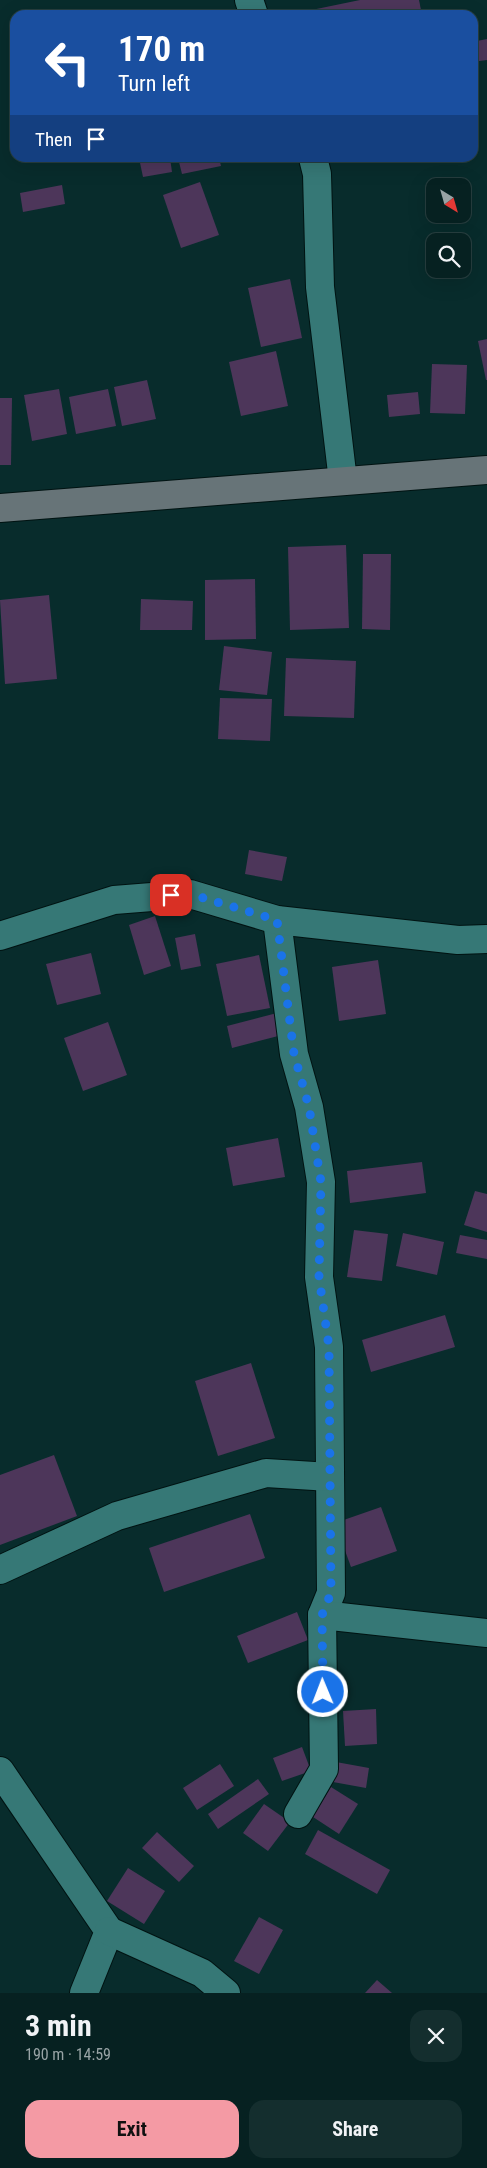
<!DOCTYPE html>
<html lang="en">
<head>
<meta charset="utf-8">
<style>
  :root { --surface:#062121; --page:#142e2e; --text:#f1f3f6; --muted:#98a3a5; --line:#273e3f; --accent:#f49aa4 }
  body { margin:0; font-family:"Roboto Condensed",sans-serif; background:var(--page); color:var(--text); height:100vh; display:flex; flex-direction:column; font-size:19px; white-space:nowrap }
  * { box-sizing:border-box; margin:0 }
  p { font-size:16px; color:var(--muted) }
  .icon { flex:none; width:28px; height:28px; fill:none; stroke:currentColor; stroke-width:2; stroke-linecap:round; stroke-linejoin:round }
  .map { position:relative; height:1993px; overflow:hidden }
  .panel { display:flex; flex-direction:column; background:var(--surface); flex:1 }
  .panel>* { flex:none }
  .guide { position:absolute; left:10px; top:10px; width:468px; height:152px; border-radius:15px; box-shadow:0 5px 20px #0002,0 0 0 1px var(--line); background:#1a4fa0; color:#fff; overflow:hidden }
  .needle { width:32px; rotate:143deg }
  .controls { position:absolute; left:426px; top:178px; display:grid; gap:10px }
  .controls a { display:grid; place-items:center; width:45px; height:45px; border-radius:10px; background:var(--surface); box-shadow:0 5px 20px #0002,0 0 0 1px var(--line); font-size:25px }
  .pin { position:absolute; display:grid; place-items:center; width:42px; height:42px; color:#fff; margin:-21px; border-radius:10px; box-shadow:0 2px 8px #0006 }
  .me { position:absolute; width:55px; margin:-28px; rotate:359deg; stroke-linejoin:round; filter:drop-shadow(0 0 4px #0008) }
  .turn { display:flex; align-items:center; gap:18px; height:105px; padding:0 25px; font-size:22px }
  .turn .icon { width:65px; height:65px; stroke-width:2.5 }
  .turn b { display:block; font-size:35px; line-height:42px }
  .then { display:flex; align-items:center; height:48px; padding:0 25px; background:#0003; gap:10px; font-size:19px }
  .round { display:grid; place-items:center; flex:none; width:52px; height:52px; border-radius:15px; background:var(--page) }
  .head { display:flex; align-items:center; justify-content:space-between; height:85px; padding:0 25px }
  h1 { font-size:30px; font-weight:700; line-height:38px }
  .action { display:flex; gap:10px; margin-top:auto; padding:10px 25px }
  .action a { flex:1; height:58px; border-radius:15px; background:var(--accent); color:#111; font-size:20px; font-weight:700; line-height:58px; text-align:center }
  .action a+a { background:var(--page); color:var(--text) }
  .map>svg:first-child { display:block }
  .building { fill:#4d365a }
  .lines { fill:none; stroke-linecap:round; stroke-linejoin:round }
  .street-casing { stroke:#011312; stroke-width:30 }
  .secondary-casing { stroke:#011312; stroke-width:30 }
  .street { stroke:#367876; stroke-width:28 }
  .secondary { stroke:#677478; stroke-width:28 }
  .route { stroke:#1a73e8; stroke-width:9; stroke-dasharray:0 16.2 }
</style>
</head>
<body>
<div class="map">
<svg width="487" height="1993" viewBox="0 0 487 1993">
  <rect width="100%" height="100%" fill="#082c2c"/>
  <g class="building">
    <polygon points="360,0 419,0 422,15 297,15 297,13"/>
    <polygon points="487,39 487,60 472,62 472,42"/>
    <polygon points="139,158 170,158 172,172 143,177"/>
    <polygon points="178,158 219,158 221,166 182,174"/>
    <polygon points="200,182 219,235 181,248 163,195"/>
    <polygon points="62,185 65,204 23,212 20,193"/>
    <polygon points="290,279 302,338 261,347 248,288"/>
    <polygon points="487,339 487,380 486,380 478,341"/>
    <polygon points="276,351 288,406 241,416 229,362"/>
    <polygon points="432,364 467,365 465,414 430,413"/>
    <polygon points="147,380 156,419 122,426 114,387"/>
    <polygon points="59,389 67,434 32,441 24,395"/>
    <polygon points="108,389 116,426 76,434 69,397"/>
    <polygon points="418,392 420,414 389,417 387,395"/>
    <polygon points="0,398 12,398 11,465 0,465"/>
    <polygon points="346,545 349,628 290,630 288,547"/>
    <polygon points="363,554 391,554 390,630 362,629"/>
    <polygon points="255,579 256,639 205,640 205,580"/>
    <polygon points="49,595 57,679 5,684 0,600"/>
    <polygon points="141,599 193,601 192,630 140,630"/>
    <polygon points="224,646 272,652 267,695 219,690"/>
    <polygon points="286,658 356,661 354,718 284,716"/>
    <polygon points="220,698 272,699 270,741 218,739"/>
    <polygon points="249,850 287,857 282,881 245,874"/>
    <polygon points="155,916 171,966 144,975 129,925"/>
    <polygon points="195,934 201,966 181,970 175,938"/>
    <polygon points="91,953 101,994 57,1005 46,964"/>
    <polygon points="259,955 270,1008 227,1016 216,964"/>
    <polygon points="378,960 386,1014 339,1021 332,967"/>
    <polygon points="277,1013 282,1035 232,1048 227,1026"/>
    <polygon points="108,1022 127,1075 83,1091 64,1038"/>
    <polygon points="278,1138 285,1177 233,1186 226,1148"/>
    <polygon points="422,1162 426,1193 350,1203 347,1171"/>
    <polygon points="475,1191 487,1194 487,1232 464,1225"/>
    <polygon points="354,1230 388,1234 382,1281 347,1277"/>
    <polygon points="403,1233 444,1242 437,1275 396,1266"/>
    <polygon points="460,1235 487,1240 487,1259 456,1253"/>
    <polygon points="445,1315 455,1347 371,1372 362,1340"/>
    <polygon points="251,1363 275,1438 218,1456 195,1381"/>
    <polygon points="54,1455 77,1516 0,1545 0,1475"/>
    <polygon points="381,1507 397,1551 351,1567 335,1523"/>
    <polygon points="250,1514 265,1558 164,1592 149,1548"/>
    <polygon points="297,1612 308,1640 248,1663 237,1636"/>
    <polygon points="376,1709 377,1744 345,1746 343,1711"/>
    <polygon points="302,1747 311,1771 282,1781 273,1758"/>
    <polygon points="336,1762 369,1768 366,1788 333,1782"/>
    <polygon points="220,1764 234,1786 197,1810 183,1788"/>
    <polygon points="258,1779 269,1794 218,1829 208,1814"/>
    <polygon points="331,1787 358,1804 339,1834 313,1817"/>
    <polygon points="264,1804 290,1822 268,1851 243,1833"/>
    <polygon points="318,1830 390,1870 377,1894 305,1854"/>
    <polygon points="157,1832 194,1866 179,1882 142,1848"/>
    <polygon points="128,1868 165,1891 144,1924 107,1901"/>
    <polygon points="259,1917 283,1930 259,1974 234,1961"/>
    <polygon points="377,1980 392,1993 365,1993"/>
  </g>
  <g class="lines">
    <g class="street-casing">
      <g id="street">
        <polyline points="249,0 254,15"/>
        <polyline points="313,158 317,174 320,287 343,481"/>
        <polyline points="277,920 294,1054 309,1107 321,1182 319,1277 329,1347 331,1593 322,1615"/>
        <polyline points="0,936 114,900 190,894 277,920 458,940 487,939"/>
        <polyline points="0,1570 117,1516 266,1473 330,1477"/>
        <polyline points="0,1771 109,1931 84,1993"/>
        <polyline points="298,1814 324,1769 322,1615 487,1633"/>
        <polyline points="109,1931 202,1973 226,1993"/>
      </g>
    </g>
    <g class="secondary-casing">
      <polyline id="secondary" points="0,508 487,470"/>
    </g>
    <use href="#street" class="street"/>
    <use href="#secondary" class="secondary"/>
  </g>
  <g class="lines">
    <polyline class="route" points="171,895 190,894 277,920 294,1054 309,1107 321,1182 319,1277 329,1347 331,1593 322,1615 323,1692"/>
  </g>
</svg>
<div class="controls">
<a><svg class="needle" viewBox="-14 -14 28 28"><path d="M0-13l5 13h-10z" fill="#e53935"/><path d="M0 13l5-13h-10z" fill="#98a3a5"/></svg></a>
<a><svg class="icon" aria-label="search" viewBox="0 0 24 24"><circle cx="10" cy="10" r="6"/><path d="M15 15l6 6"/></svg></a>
</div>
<div class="pin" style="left:171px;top:895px;background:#d93025"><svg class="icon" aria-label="arrive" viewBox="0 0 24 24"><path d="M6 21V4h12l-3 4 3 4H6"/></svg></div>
<svg class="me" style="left:323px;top:1692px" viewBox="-20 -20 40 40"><circle r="17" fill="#1a73e8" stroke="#fff" stroke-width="3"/><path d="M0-11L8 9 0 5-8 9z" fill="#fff"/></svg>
<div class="guide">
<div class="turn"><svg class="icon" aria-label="left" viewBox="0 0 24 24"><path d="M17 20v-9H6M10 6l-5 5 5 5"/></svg><div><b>170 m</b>Turn left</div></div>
<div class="then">Then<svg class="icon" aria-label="arrive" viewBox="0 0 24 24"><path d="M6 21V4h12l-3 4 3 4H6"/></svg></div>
</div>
</div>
<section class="panel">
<div class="head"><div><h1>3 min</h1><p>190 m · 14:59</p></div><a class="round"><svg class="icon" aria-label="close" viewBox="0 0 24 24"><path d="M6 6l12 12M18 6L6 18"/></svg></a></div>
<div class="action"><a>Exit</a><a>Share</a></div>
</section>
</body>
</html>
